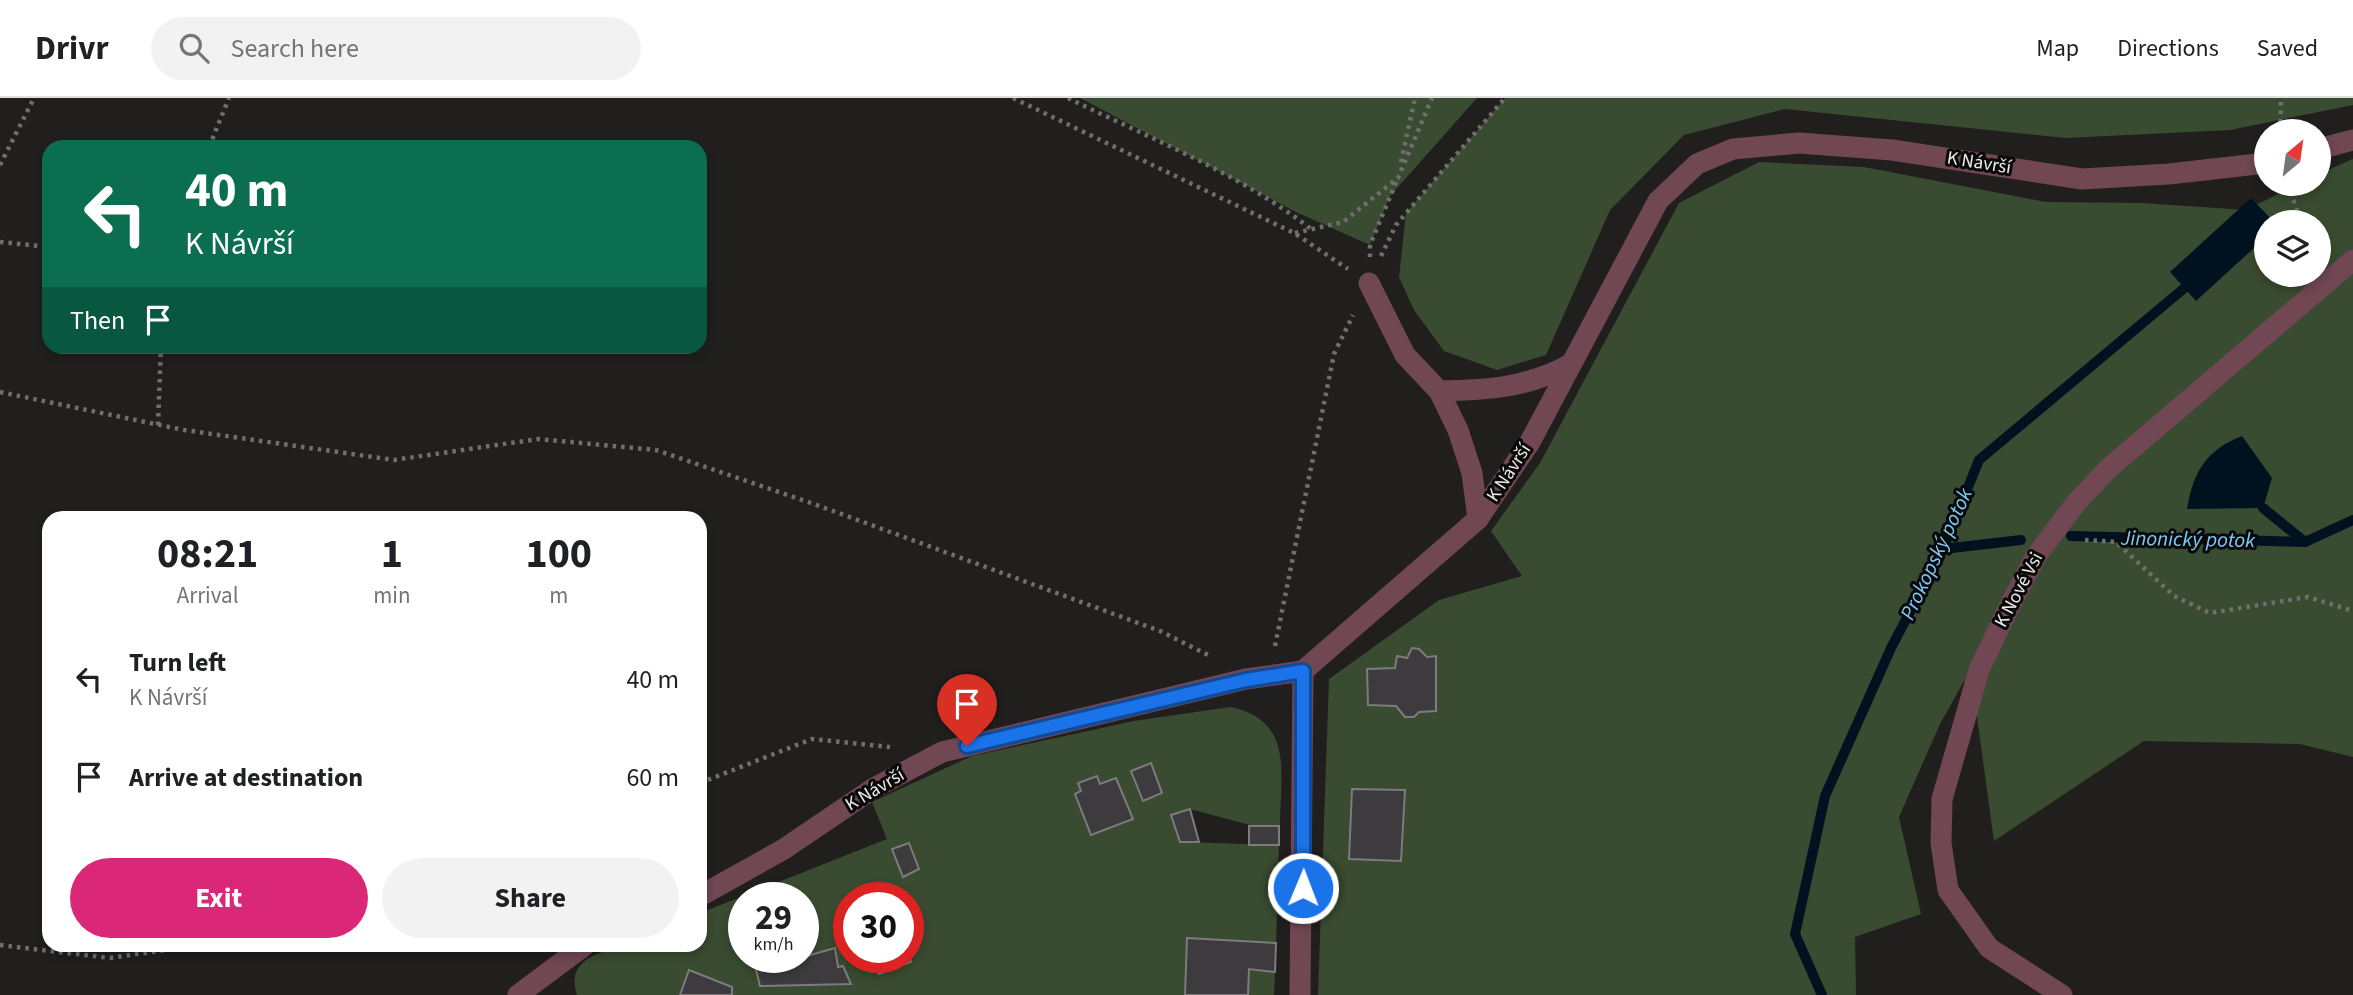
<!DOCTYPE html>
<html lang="en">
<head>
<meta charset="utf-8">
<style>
  :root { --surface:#fff; --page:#f2f2f2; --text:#202124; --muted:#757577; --line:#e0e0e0; --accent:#db2777 }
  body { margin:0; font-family:"Source Sans 3",sans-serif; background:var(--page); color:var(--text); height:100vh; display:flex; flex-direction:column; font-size:26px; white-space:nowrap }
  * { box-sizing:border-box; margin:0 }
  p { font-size:23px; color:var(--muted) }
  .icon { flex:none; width:38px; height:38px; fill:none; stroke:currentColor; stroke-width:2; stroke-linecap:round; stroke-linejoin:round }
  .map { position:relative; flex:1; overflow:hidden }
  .drawer { position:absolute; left:42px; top:413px; width:665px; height:441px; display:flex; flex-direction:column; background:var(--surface); border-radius:21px; box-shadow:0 4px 10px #0003 }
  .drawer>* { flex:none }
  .hud { position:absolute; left:42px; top:42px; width:665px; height:214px; border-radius:21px; box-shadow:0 4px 10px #0003; background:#0b6e4f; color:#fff; overflow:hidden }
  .needle { width:46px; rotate:29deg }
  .buttons { position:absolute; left:2254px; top:21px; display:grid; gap:14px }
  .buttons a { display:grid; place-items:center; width:77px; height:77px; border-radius:50%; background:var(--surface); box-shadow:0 4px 10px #0003; font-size:35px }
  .speed { position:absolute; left:728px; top:784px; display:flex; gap:14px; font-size:35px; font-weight:700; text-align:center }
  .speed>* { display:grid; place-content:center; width:91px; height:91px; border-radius:50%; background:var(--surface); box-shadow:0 4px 10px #0003; line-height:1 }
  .speed small { font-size:18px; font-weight:400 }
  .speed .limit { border:10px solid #d22; background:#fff; color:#111 }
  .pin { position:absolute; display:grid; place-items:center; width:60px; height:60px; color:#fff; margin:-72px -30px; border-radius:50% 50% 50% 0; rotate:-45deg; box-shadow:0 0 7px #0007 }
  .pin .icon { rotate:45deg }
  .me { position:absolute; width:77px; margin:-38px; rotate:1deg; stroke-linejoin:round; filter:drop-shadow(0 0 5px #0008) }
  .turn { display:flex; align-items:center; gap:24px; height:147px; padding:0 28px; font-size:32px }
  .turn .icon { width:91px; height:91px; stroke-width:2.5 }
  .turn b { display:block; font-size:49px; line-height:60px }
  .then { display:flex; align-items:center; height:66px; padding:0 28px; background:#0003; gap:14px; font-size:26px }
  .eta { display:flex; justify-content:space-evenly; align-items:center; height:119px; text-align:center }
  .eta b { font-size:42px; font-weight:700; line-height:49px }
  .action { display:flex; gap:14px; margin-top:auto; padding:14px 28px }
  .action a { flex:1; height:80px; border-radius:42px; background:var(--accent); color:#fff; font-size:28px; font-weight:700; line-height:80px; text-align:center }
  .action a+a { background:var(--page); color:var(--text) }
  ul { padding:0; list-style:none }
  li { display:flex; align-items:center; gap:21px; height:98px; padding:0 28px }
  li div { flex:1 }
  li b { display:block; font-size:26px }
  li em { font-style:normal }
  header { display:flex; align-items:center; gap:42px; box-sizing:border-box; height:98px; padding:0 35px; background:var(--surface); border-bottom:2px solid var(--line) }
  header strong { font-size:33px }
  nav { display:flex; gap:38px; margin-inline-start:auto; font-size:24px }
  .search { width:490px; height:63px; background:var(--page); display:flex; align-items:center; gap:18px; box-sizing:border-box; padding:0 24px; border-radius:38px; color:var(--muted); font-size:26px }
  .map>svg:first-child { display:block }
  .green { fill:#394b30; fill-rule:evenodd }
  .water { fill:#001220 }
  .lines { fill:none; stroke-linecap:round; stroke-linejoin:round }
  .stream { stroke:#001220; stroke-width:10 }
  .building { fill:#3d3b3d; stroke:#7d7b7d; stroke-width:2 }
  .path { stroke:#716f6e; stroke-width:4.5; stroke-dasharray:3.5 5; stroke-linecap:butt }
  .minor { stroke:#704753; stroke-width:21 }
  .route-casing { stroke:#114b97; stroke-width:18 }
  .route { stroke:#1a73e8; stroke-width:12 }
  .labels { text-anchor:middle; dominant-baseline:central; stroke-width:6; stroke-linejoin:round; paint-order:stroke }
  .street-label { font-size:19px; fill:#edeceb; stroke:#0a0909 }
  .water-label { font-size:21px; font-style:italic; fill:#7dcbfa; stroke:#0a0909 }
</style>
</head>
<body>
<header>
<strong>Drivr</strong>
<div class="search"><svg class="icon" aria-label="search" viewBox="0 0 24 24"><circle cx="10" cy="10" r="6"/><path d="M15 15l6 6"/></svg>Search here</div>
<nav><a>Map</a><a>Directions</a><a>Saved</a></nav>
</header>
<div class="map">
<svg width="2353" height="897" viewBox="0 0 2353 897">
  <rect width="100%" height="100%" fill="#211f1e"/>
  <g class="green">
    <polygon points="1080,0 1477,0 1390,98 1370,147 1296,114"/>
    <polygon points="1505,0 2353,0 2353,7 2230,32 2066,40 1785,11 1684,37 1610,112 1546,257 1497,272 1444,253 1414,212 1399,179 1406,115"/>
    <path d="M2353,61v598l-53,-13 -156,-3 -150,100 -20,-146 -10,-14 -24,43 -41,93 22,97 -66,23 1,58h-538l11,-316 110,-79 83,-24 -31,-45 49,-68 139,-260 80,-41 105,5 182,35 96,1 104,7 52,-26h21v-10zM2266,124h53v53h-53zM1412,550l7,1 8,8 9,-1v55l-17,1 -5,5h-9l-9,-11 -28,-1 -1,-36 28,-1 2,-12 10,2zM1352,691l53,2 -4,70 -52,-2z"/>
    <path d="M1230,609c65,13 50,67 50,119l-30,-1 -60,-16 -19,7 9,26 99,3 -3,98 -89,-5 -2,57h-453l-43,-24 -9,24h-103c-20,-59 92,-50 123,-50v-32l187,-74 -15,-37 100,-46 162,-35zM1150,666l-7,36 -12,-29zM1097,678l3,8 16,-6 17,41 -42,16 -16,-41 6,-3 -3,-8zM909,745l10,26 -16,8 -11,-27zM744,800h59v57l32,-6 3,18h5l7,17 -90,2 -5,-21 22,-5v-3h-33zM849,800h59l3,64 -31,12 -6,-17h-25z"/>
    <polygon points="1249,871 1275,874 1274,897 1248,897"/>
  </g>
  <g class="water">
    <polygon points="2251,100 2274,124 2266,124 2266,139 2196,203 2170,174"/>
    <path d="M2242,338l30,42 -9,30 -76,1c6,-37 19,-59 55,-73z"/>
  </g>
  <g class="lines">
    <g class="stream">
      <polyline points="2263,410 2305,444"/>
      <polyline points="2071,438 2305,444 2353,422"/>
      <polyline points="1943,451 2021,442"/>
      <polyline points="1822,897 1795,836 1825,698 1891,550 1943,451 1979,362 2194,182"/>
    </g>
  </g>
  <g class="building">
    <polygon points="1412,550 1419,551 1427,559 1436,558 1436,613 1419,614 1414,619 1405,619 1396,608 1368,607 1367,571 1395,570 1397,558 1407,560"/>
    <polygon points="1151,665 1162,695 1143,703 1131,673"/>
    <polygon points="1097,678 1100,686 1116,680 1133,721 1091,737 1075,696 1081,693 1078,685"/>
    <polygon points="1352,691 1405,692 1401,763 1349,761"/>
    <polygon points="1190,711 1199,744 1180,744 1171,717"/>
    <rect x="1249" y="728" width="30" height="19"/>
    <polygon points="909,745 919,771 903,779 892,751"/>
    <polygon points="1187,840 1276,845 1275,874 1249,871 1248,897 1185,897"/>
    <polygon points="835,850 838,869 843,868 851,886 760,888 755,867 777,862 777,859 803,859"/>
    <polygon points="908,856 911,864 879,876 874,859 908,859"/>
    <polygon points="689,872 732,889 732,897 680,897"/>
  </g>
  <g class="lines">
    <g class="path">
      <polyline points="1013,0 1294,135 1348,171"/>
      <path d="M1068,0c81,40 171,75 243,131"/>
      <polyline points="2280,33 2281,0"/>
      <polyline points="209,49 229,0"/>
      <polyline points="1401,64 1415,0"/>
      <polyline points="0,67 34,0"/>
      <polyline points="2288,86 2301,124"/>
      <polyline points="1295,135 1343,124 1398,80 1432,0"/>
      <polyline points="0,144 49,149"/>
      <polyline points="1381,158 1396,127 1505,0"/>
      <polyline points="1370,159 1370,147 1397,82"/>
      <polyline points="0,294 184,332 394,362 538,341 656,352 814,406 1160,533 1210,558"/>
      <polyline points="158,327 161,248"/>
      <polyline points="2085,442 2116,444 2174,498 2210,515 2308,499 2353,513"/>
      <polyline points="1275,548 1334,256 1353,217"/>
      <polyline points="700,685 812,641 890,649"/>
      <polyline points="0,847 110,860 200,847"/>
    </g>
    <g class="minor">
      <polyline points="2319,51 2353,42"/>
      <polyline points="1369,185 1405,257 1439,293 1458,332 1472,375 1478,421"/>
      <path d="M1439,293c48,-1 87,-3 130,-26"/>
      <polyline points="700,798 784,751 874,690 942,654 1246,581 1303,573 1478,421 1530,344 1658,103 1697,66 1733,51 1799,45 1892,52 2082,81 2169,76 2266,65"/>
      <polyline points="518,897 585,847"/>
      <polyline points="1300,897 1303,573"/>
      <polyline points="2062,897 1989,850 1948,792 1941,745 1942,701 1979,572 2006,515 2036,458 2076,405 2109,370 2353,162"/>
    </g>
  </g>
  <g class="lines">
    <g class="route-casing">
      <polyline id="route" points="967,648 1246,582 1303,573 1303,790"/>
    </g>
    <use href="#route" class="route"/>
  </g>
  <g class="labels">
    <g class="street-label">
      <text transform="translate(1979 65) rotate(9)">K Návrší</text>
      <text transform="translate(1509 375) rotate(-57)">K Návrší</text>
      <text transform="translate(2019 492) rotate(-62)">K Nové Vsi</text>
      <text transform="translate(875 692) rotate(-31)">K Návrší</text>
    </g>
    <g class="water-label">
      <text transform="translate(2188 441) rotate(1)">Jinonický potok</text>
      <text transform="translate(1936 456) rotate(-65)">Prokopský potok</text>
    </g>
  </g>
</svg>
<div class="buttons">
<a><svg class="needle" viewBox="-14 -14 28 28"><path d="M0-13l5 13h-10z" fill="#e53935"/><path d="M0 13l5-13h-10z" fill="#757577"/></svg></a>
<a><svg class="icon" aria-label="layers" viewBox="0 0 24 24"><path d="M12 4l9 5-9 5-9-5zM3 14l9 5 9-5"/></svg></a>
</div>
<div class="speed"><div>29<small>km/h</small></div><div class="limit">30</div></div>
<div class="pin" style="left:967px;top:648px;background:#d93025"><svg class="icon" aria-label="arrive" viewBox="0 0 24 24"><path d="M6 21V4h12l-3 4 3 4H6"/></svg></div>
<svg class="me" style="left:1303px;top:790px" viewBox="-20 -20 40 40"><circle r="17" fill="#1a73e8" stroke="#fff" stroke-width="3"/><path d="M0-11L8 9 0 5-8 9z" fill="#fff"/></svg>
<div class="hud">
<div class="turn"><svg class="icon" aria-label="left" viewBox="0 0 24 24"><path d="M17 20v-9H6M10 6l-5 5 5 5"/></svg><div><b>40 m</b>K Návrší</div></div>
<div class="then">Then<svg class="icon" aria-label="arrive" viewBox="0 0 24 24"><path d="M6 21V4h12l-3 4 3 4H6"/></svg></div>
</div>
<section class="drawer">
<div class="eta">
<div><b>08:21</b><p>Arrival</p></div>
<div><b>1</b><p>min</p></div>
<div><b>100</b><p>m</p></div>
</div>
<ul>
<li><svg class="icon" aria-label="left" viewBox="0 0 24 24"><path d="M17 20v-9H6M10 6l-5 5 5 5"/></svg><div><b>Turn left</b><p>K Návrší</p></div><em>40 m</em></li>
<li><svg class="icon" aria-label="arrive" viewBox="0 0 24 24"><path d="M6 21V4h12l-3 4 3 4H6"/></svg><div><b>Arrive at destination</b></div><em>60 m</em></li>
</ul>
<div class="action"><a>Exit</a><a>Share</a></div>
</section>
</div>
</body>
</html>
